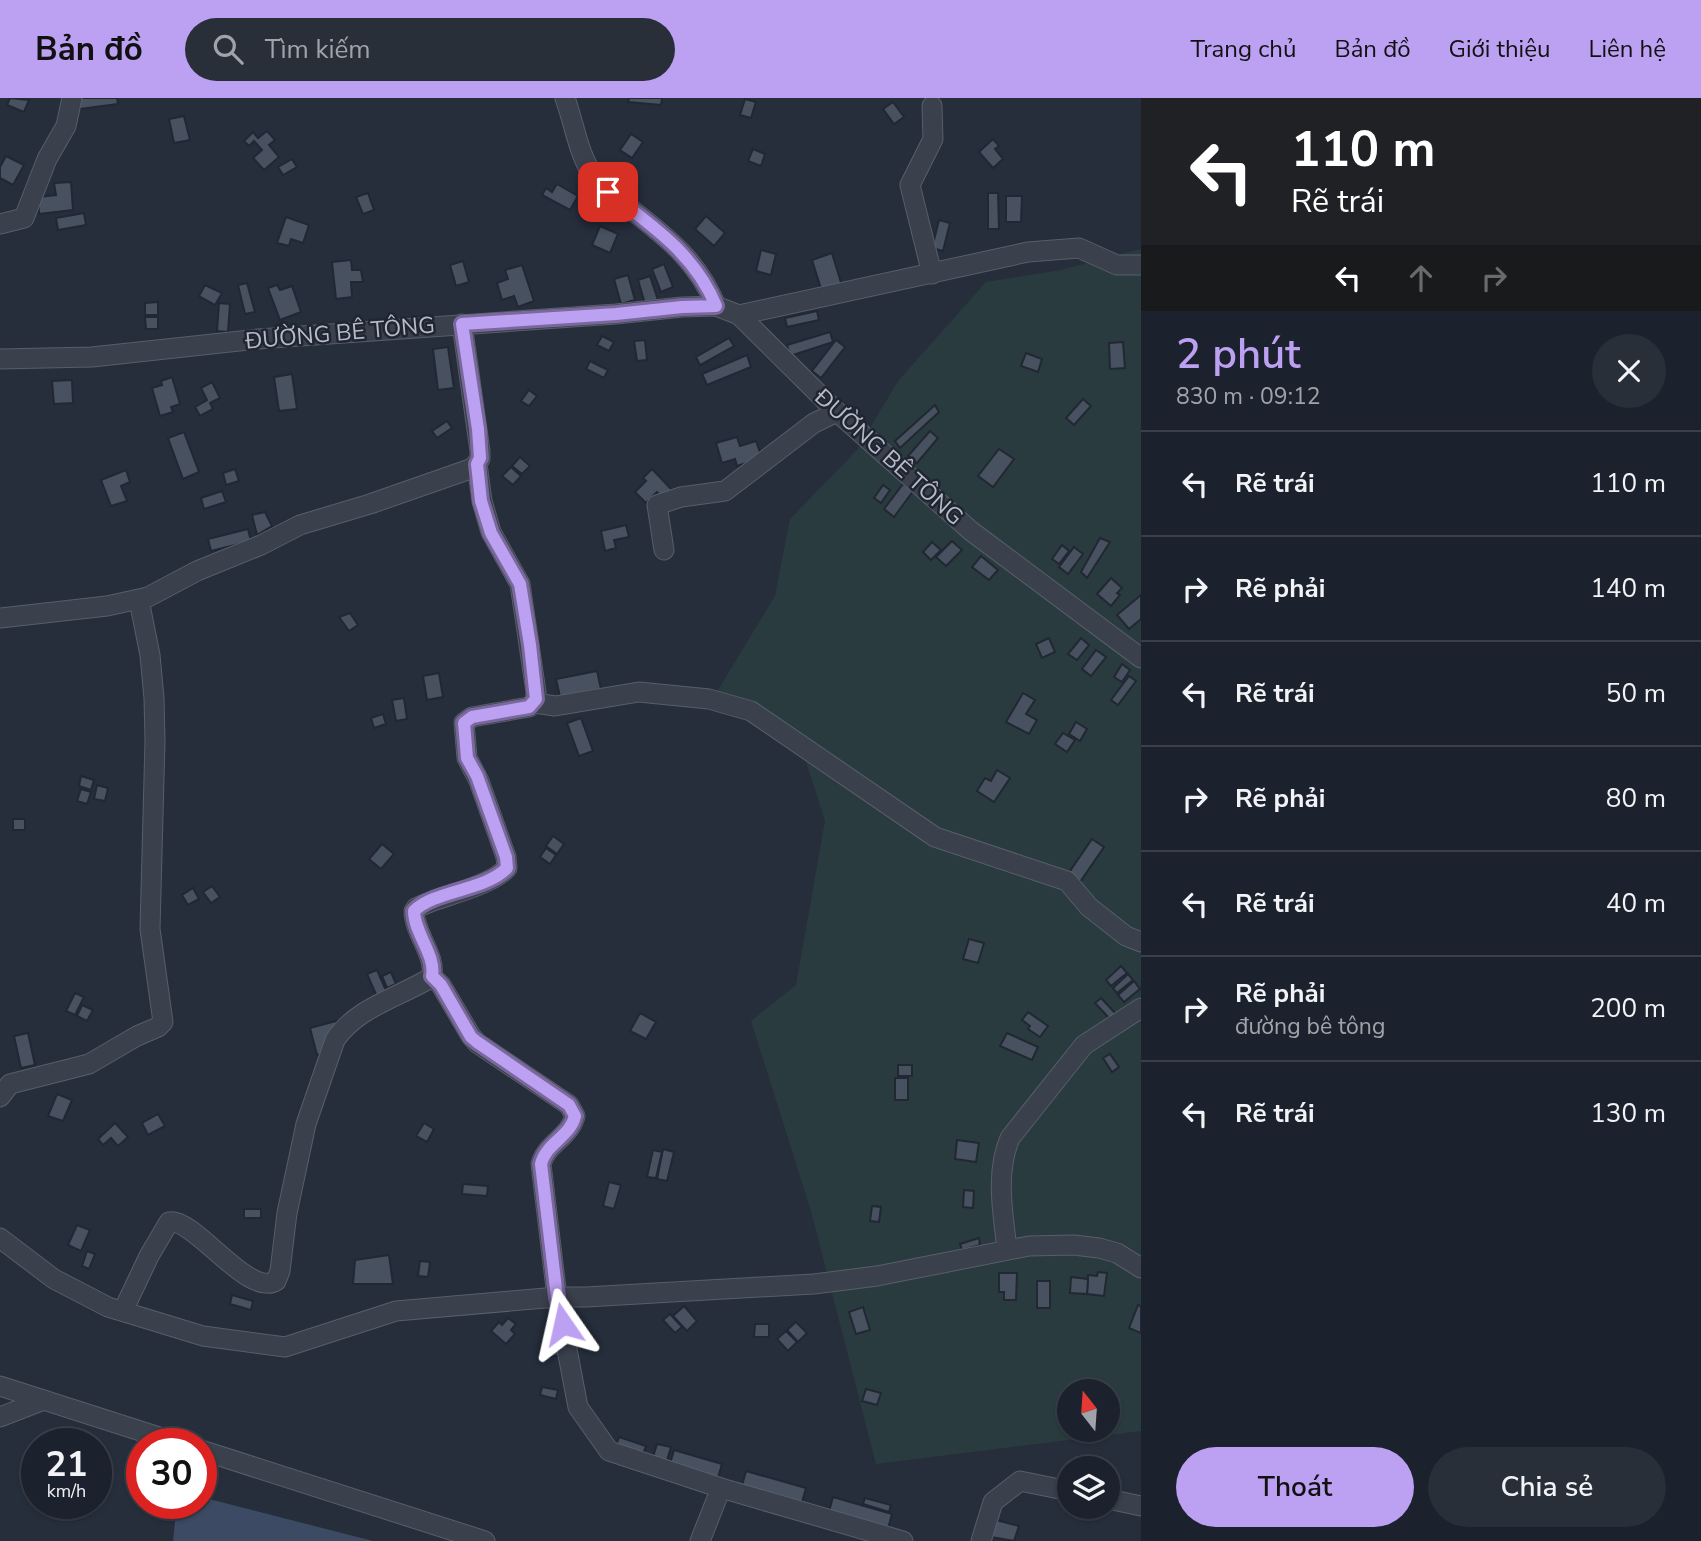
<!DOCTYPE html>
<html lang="vi">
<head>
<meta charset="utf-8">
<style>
  :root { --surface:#1c222d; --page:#292f39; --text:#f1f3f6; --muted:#a0a4aa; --line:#3a3f49; --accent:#bca0f2 }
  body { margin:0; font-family:"Nunito Sans",sans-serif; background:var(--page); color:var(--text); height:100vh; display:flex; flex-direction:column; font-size:26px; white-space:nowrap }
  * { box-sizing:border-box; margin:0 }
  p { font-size:23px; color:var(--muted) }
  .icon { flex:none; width:38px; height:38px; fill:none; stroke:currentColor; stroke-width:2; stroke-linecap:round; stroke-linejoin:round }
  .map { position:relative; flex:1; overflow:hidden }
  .sheet { display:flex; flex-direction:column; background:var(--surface); width:560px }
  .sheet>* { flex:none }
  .guide { background:#202124; color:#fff; overflow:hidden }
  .needle { width:46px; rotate:343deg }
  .tools { position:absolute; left:1057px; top:1281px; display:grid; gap:14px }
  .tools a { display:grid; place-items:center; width:63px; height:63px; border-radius:50%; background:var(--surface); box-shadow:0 2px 5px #0004,0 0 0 2px var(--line); font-size:35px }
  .speed { position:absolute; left:21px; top:1330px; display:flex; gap:14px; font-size:35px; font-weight:700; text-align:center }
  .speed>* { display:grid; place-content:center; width:91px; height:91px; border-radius:50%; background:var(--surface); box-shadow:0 2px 5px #0004,0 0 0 2px var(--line); line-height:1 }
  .speed small { font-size:18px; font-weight:400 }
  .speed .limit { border:10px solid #d22; background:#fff; color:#111 }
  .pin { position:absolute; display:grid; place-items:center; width:60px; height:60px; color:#fff; margin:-30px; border-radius:14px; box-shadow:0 4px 10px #0006 }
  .me { position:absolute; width:77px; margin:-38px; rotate:349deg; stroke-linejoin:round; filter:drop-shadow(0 0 5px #0008) }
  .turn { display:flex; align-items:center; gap:24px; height:147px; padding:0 35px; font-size:32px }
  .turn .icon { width:91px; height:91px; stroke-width:2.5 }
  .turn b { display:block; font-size:49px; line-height:60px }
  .lanes { display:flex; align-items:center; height:66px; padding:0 35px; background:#0003; justify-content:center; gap:35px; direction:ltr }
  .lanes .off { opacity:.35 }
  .round { display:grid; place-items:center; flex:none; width:74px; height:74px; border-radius:37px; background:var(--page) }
  .head { display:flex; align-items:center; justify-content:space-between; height:119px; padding:0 35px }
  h1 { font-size:42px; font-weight:600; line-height:52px; color:var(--accent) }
  .primary-button { display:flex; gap:14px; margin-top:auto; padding:14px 35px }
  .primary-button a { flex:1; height:80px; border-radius:42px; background:var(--accent); color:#111; font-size:28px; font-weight:600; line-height:80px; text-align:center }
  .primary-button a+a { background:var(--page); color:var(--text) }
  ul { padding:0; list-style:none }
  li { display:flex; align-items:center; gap:21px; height:105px; padding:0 35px; border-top:2px solid var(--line) }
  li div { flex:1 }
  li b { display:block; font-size:26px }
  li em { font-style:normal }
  header { display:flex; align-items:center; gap:42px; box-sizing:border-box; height:98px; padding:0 35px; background:var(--accent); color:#111 }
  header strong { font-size:33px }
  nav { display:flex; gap:38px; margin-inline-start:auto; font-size:24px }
  .search { width:490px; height:63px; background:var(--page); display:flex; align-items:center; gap:18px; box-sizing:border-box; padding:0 24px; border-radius:38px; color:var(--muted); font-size:26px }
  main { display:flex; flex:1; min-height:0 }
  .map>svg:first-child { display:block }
  .green { fill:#293b3e; fill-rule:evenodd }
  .water { fill:#3d4a63 }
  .building { fill:#485160; stroke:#212733; stroke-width:2 }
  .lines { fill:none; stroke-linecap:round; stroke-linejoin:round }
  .minor-casing { stroke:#585e6a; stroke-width:21 }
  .minor { stroke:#3a404c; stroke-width:19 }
  .route-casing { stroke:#7a689d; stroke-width:18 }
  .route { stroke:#bca0f2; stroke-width:12 }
  .labels { text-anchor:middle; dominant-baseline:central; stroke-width:5; stroke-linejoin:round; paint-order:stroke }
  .street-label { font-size:23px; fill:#b6bbc7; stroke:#1f2531 }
</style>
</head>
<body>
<header>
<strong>Bản đồ</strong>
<div class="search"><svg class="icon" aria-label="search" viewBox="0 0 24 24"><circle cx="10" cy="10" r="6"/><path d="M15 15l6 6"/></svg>Tìm kiếm</div>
<nav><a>Trang chủ</a><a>Bản đồ</a><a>Giới thiệu</a><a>Liên hệ</a></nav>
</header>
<main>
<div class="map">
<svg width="1141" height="1443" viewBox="0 0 1141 1443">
  <rect width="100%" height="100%" fill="#262e3c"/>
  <path class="green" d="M1141,151v1182l-265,33 -65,-253 -60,-190 45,-36 29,-164 -29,-91 -89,-22 68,-112 15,-77 67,-69 41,-69 88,-99 75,-12zM1069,1293h39v39h-39z"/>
  <polygon class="water" points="201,1399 373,1443 173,1443 177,1405 201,1405"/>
  <g class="building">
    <polygon points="10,0 29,2 24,14 7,7"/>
    <polygon points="79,0 117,0 118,6 80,11"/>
    <polygon points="629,0 662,0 661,7 628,4"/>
    <polygon points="745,1 756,4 751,20 740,17"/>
    <polygon points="893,4 904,19 894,26 883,11"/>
    <polygon points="184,18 190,42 174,45 169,21"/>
    <polygon points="267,33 275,42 269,47 279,59 264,72 253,60 262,52 254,43 249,48 244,43 253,34 258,40"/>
    <polygon points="631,36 643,44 632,60 620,52"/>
    <polygon points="993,41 999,48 995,51 1003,61 993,70 979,54"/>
    <polygon points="753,51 765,56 761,68 748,63"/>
    <polygon points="6,58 24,67 13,87 0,80 0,69"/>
    <polygon points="292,61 297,69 283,77 278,69"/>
    <polygon points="71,84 73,112 39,116 38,99 56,97 54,85"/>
    <polygon points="557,86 578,98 570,112 542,97 546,90 552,94"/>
    <polygon points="368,95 374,112 363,116 356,99"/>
    <polygon points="988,95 998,95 999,131 988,131"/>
    <polygon points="1006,98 1022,98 1021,124 1006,124"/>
    <polygon points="84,115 86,127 58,132 56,120"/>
    <polygon points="706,118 725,135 714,148 695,131"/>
    <polygon points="286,119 309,127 303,145 291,141 289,148 277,145"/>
    <polygon points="939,122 950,125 943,153 932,150"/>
    <polygon points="600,128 618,136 610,155 592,147"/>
    <polygon points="761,152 776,156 771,177 756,173"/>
    <polygon points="832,155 842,188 822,194 812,162"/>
    <polygon points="351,162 352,172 361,172 363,184 351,184 352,199 336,201 332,164"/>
    <polygon points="463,163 469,184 456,188 450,167"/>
    <polygon points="664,166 673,189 661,194 652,171"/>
    <polygon points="522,167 534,203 518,209 514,198 502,202 497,185 508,181 505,172"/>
    <polygon points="628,177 635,202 621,206 614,181"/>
    <polygon points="650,178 659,205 646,209 638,182"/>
    <polygon points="247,185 255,214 245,216 238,187"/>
    <polygon points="205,187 222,195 215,207 199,198"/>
    <polygon points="277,187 280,192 292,188 301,214 280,222 268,190"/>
    <polygon points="158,204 158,217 145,217 145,205"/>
    <polygon points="219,205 230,206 228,234 217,233"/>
    <polygon points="817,213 819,222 787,229 785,220"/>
    <polygon points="145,219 158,219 158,231 146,231"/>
    <polygon points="830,234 833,244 790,258 787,247"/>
    <polygon points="602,238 614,244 609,253 597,247"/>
    <polygon points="729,240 734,248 700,267 696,259"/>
    <polygon points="645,242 647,262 637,263 634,243"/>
    <polygon points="836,242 845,249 821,280 812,273"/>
    <polygon points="1123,244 1125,270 1110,271 1109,245"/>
    <polygon points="448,249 454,290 438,292 433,251"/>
    <polygon points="1026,255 1042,261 1038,274 1021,268"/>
    <polygon points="747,257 751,269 707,287 702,276"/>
    <polygon points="590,263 608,272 604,280 586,271"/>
    <polygon points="292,276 297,311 279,313 274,279"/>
    <polygon points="172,279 180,306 171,309 173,314 160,318 152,290 162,287 161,283"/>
    <polygon points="72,282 73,305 54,306 52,283"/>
    <polygon points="212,284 220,300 210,305 213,311 200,318 195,309 207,302 201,290"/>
    <polygon points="529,292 537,298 529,308 521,303"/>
    <polygon points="1083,301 1091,308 1074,327 1066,320"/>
    <polygon points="935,307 939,314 900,350 895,343"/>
    <polygon points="447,323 452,330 437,340 432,333"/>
    <polygon points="930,333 938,340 917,365 908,358"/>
    <polygon points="184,334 199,374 183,381 168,340"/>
    <polygon points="737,339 740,348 756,343 762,360 737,368 735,361 722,365 716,345"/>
    <polygon points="999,351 1014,361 993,389 978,378"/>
    <polygon points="520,359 530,368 522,376 512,368"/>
    <polygon points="511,369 521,378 513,387 502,378"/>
    <polygon points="235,371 239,383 226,387 223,375"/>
    <polygon points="652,371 672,392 663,401 657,394 646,405 635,394 646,383 643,380"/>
    <polygon points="126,372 130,384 121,388 127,403 111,408 101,382"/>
    <polygon points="903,386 914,392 894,419 884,411"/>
    <polygon points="883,387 890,392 881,405 874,400"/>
    <polygon points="222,393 226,404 204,411 201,400"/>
    <polygon points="265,414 272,428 257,437 252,417"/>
    <polygon points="626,427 629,439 614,442 616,450 605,453 601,433"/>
    <polygon points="248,431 251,443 211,453 208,441"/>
    <polygon points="1100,440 1110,444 1087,480 1081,474"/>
    <polygon points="952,443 962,452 946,468 936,459"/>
    <polygon points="932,444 941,452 931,462 923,454"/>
    <polygon points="1062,447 1069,453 1059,466 1052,461"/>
    <polygon points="1074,449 1083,456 1068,476 1059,469"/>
    <polygon points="981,458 998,472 989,482 972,469"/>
    <polygon points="1111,480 1122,490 1117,495 1120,497 1111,508 1097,496"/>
    <polygon points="1141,497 1141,521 1129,531 1117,517"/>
    <polygon points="350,515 358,527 349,533 339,519"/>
    <polygon points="1049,540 1055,554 1042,560 1036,546"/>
    <polygon points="1081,540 1089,547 1077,562 1068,556"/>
    <polygon points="1096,552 1106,559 1091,578 1082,571"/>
    <polygon points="1122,566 1130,572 1122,584 1114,579"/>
    <polygon points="597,573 601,591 560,599 556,581"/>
    <polygon points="439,575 443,599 427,602 423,578"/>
    <polygon points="1129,578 1136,583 1118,607 1111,602"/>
    <polygon points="1023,595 1035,602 1026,616 1037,622 1029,636 1006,624"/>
    <polygon points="404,600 407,621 396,623 392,602"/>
    <polygon points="383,616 386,626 374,630 371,620"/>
    <polygon points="581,620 593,653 579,658 567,625"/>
    <polygon points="1076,624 1087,631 1080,643 1069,636"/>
    <polygon points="1063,635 1075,642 1067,654 1055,646"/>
    <polygon points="997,672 1010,680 994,704 977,693 985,680 991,683"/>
    <polygon points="81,678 94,682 91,692 79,688"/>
    <polygon points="97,687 108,690 105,703 94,701"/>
    <polygon points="81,691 91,694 87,706 77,703"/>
    <rect x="13" y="721" width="12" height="11"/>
    <polygon points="553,738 564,746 557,756 546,748"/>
    <polygon points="1092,741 1104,749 1080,784 1068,776"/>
    <polygon points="382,746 394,756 381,771 369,761"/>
    <polygon points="546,750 556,757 550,766 540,759"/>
    <polygon points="212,788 220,799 211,805 203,794"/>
    <polygon points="193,790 199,801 188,807 182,797"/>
    <polygon points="969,841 984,845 978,865 963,861"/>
    <polygon points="1121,868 1127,875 1111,888 1106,882"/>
    <polygon points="377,872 388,897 378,901 367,876"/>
    <polygon points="391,874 396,886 387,890 382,878"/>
    <polygon points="1128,876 1133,882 1117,895 1113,890"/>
    <polygon points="1134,883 1140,891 1124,904 1118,897"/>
    <polygon points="75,895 84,899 75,917 66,913"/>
    <polygon points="1101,900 1116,916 1110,921 1095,905"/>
    <polygon points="82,907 93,912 87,923 77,918"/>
    <polygon points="1028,914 1048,928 1040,939 1028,931 1030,928 1022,922"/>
    <polygon points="640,915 656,924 646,941 630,933"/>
    <polygon points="336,923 342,946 333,953 317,957 310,930"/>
    <polygon points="28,935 35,967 21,970 14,938"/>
    <polygon points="1007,935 1038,949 1032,962 1000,948"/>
    <polygon points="1110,956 1119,969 1112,974 1103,960"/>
    <rect x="898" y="967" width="14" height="11"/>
    <rect x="895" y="980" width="13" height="22"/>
    <polygon points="57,996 72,1002 63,1023 48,1018"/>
    <polygon points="158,1016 165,1028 148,1037 142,1025"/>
    <polygon points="115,1025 128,1039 118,1048 111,1040 103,1047 98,1041"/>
    <polygon points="424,1025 434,1031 427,1044 416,1038"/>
    <polygon points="957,1042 979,1045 976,1064 955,1061"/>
    <polygon points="663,1051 674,1054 667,1083 657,1081"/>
    <polygon points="653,1052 662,1054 656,1080 647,1079"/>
    <polygon points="609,1084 621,1087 614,1111 603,1108"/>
    <polygon points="463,1086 488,1088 487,1098 462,1096"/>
    <polygon points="964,1092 974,1093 973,1110 963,1109"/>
    <polygon points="872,1108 881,1109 879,1124 870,1123"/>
    <rect x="244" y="1111" width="17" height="9"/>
    <polygon points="77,1127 90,1132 81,1153 68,1147"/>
    <polygon points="979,1140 980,1147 962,1152 960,1146"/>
    <polygon points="87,1153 95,1156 89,1171 82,1168"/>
    <polygon points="389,1157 393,1186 353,1186 355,1162"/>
    <polygon points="420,1163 430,1164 428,1179 418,1178"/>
    <polygon points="1098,1174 1107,1175 1104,1198 1087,1196 1088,1177 1097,1178"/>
    <polygon points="999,1175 1017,1175 1016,1202 1004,1202 1004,1194 999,1194"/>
    <polygon points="1071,1179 1088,1181 1087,1196 1070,1195"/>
    <rect x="1037" y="1183" width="13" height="27"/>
    <polygon points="232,1197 253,1203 251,1212 230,1206"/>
    <polygon points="1138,1207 1141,1208 1141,1235 1129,1230"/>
    <polygon points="684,1208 697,1223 687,1233 673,1218"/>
    <polygon points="863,1209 870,1232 856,1236 849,1214"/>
    <polygon points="670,1216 682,1229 675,1235 663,1222"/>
    <polygon points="508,1220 516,1226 511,1232 515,1236 506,1246 491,1233 499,1224 502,1227"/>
    <polygon points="796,1224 807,1235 798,1244 787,1232"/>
    <polygon points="562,1226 563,1257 552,1258 549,1228"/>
    <polygon points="755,1226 769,1226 769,1239 754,1239"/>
    <polygon points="786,1233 797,1244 788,1253 777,1241"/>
    <polygon points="542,1289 558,1292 556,1301 540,1297"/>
    <polygon points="866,1291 881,1295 877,1307 862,1303"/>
    <polygon points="619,1339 646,1348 642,1359 615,1351"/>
    <polygon points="657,1346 671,1349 666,1366 652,1362"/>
    <polygon points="674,1352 722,1366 717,1383 669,1369"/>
    <polygon points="746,1373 806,1390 801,1408 741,1391"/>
    <polygon points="833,1399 892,1416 887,1434 828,1417"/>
    <polygon points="865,1400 891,1407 889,1414 863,1406"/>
    <polygon points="996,1422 1019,1428 1014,1443 991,1439"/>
  </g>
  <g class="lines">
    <g class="minor-casing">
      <g id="minor">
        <path d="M565,0c10,28 13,56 30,81 46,43 96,65 121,127"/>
        <polyline points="0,126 24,120 47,61 66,28 72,0"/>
        <polyline points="932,176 910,87 933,41 932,8"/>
        <polyline points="739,217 1028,154 1079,150 1117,167 1141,167"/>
        <polyline points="0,261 92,259 258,241 616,216 682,209 716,208 739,217 837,314 971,433 1141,560"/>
        <polyline points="664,452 657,407 681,399 725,393 814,325 837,314"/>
        <polyline points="0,520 107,508 148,499 197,473 261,447 300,427 370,406 473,370 480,361 480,353 462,226"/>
        <polyline points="535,605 555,608 639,594 709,601 751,613 935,739 1067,783 1089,809 1126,838 1141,844"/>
        <path d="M432,879l9,8 30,51 6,7 92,62 6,11c-5,21 -29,28 -34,48l16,133h29l228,-13 63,-8 152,-30 45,-1 25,3 18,5 24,15"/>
        <polyline points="0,999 10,986 89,966 137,938 158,929 163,924 150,831 155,643 154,600 150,557 139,502"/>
        <polyline points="0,1140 54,1181 108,1209 203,1238 285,1249 396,1213 557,1199 578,1309 609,1353 721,1390 903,1443"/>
        <path d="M1007,1151c-4,-36 -12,-76 3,-111l74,-93 57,-37"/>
        <path d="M123,1213l26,-55 20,-34c25,-5 79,76 107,59l4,-10 7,-58 19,-89 29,-84c22,-33 65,-43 97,-63 4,-22 -18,-44 -18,-66l2,-3c26,-13 72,-20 91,-40l-1,-11 -27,-76 -12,-23 -3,-35 8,-6 57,-10 6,-4 1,-11 -16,-108 -29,-52 -9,-31 -5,-37"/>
        <polyline points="0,1288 181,1346"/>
        <polyline points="0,1319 44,1302"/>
        <polyline points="201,1352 485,1443"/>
        <polyline points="1108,1401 1141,1408"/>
        <polyline points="700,1443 721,1390"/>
        <polyline points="981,1443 993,1404 1020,1383 1069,1393"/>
      </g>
    </g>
    <use href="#minor" class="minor"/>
  </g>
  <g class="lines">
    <g class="route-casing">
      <path id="route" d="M563,1226l-6,-27 -16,-133c5,-21 29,-27 34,-48l-6,-11 -92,-63 -6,-5 -30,-52 -9,-9c4,-21 -18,-43 -18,-65 21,-21 71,-20 93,-43l-1,-11 -29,-81 -10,-18 -3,-35 8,-6 57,-10 7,-8 -6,-54 -10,-61 -29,-51 -10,-32 -4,-37 3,-6 -2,-29 -16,-105 154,-10 66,-7 34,-1c-21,-52 -65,-81 -108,-114"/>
    </g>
    <use href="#route" class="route"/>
  </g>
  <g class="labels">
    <g class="street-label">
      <text transform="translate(340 235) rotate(-5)">ĐƯỜNG BÊ TÔNG</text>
      <text transform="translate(889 359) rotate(42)">ĐƯỜNG BÊ TÔNG</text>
    </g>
  </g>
</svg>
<div class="tools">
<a><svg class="needle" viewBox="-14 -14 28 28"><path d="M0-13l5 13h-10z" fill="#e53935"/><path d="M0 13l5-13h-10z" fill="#a0a4aa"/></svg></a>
<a><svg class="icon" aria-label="layers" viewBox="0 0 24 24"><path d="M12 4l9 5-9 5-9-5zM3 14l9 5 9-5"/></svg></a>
</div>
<div class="speed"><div>21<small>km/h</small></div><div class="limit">30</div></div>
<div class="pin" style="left:608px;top:94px;background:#d93025"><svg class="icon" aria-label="arrive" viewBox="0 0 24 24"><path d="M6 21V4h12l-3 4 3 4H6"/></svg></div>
<svg class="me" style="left:563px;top:1226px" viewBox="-20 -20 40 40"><path d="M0-17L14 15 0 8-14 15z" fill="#bca0f2" stroke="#fff" stroke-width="4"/></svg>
</div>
<section class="sheet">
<div class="guide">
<div class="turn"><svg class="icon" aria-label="left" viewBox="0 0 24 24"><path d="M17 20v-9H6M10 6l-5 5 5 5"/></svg><div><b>110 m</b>Rẽ trái</div></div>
<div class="lanes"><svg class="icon" aria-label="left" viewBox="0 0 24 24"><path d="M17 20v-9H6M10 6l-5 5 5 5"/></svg><svg class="icon off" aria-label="ahead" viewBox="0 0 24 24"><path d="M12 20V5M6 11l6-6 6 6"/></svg><svg class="icon off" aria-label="right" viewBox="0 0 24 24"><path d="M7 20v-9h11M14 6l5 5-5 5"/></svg></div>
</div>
<div class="head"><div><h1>2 phút</h1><p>830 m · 09:12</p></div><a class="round"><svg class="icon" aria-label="close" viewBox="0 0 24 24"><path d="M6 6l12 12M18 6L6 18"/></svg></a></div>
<ul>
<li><svg class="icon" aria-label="left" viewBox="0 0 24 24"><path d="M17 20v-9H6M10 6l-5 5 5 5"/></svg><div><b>Rẽ trái</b></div><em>110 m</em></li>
<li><svg class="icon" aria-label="right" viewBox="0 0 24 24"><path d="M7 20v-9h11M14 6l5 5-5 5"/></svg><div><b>Rẽ phải</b></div><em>140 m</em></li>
<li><svg class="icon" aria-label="left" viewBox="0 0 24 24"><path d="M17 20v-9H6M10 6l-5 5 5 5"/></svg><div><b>Rẽ trái</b></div><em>50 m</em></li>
<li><svg class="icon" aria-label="right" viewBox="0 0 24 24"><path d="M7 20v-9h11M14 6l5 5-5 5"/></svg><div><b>Rẽ phải</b></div><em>80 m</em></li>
<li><svg class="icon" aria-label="left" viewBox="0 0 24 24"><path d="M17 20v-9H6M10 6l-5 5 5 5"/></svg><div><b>Rẽ trái</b></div><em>40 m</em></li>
<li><svg class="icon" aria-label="right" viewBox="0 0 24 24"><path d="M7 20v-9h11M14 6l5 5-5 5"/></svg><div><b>Rẽ phải</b><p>đường bê tông</p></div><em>200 m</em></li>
<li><svg class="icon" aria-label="left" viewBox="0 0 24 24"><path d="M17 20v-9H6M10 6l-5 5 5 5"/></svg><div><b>Rẽ trái</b></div><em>130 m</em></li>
</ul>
<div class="primary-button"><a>Thoát</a><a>Chia sẻ</a></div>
</section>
</main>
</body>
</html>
